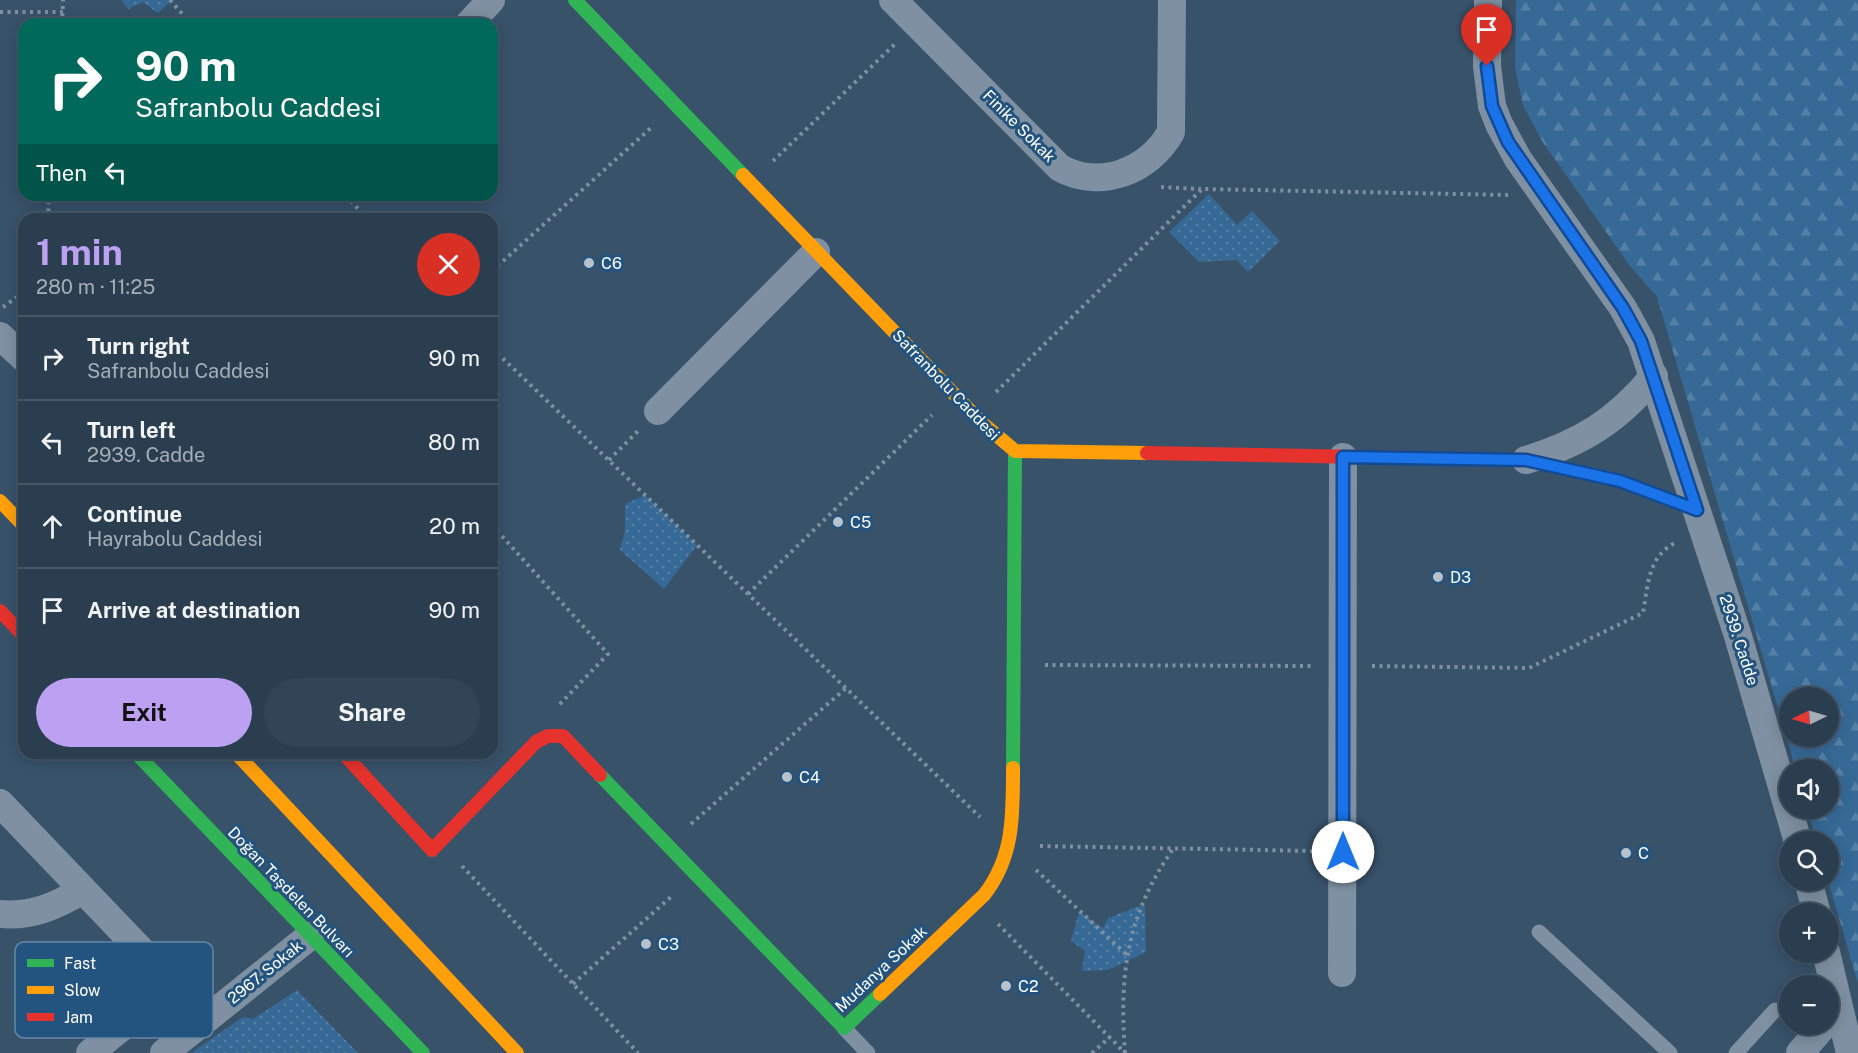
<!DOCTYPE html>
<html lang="en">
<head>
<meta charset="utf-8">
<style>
  :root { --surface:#2a3e50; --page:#324557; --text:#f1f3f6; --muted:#a5aeb7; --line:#465767; --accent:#bca0f2 }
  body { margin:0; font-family:"Public Sans",sans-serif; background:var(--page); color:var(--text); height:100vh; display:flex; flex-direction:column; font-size:22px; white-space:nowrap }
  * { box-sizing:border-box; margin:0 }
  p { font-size:20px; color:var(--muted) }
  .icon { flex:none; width:33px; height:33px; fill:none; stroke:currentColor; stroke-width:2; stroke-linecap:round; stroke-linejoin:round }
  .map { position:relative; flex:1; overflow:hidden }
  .side { position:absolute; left:18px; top:213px; width:480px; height:546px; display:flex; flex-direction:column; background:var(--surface); border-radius:18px; box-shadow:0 3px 15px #0003,0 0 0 2px var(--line) }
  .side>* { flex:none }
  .hud { position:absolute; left:18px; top:18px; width:480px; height:183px; border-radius:18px; box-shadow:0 3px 15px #0003,0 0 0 2px var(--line); background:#00695c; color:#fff; overflow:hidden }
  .needle { width:39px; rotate:265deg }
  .fabs { position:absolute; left:1779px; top:687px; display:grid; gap:12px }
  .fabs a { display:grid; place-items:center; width:60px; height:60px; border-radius:50%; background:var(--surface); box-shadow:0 3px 15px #0003,0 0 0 2px var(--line); font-size:30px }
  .pin { position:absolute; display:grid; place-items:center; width:51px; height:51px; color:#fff; margin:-62px -26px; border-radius:50% 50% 50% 0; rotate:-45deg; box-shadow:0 0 6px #0007 }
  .pin .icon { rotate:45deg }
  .me { position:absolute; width:66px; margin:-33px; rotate:0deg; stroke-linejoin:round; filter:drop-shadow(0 0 4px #0008) }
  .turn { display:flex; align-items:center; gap:21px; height:126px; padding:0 18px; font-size:27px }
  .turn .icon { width:78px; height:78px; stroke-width:2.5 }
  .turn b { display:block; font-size:42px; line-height:51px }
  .then { display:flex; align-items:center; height:57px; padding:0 18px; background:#0003; gap:12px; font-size:22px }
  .round { display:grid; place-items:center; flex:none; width:63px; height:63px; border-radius:32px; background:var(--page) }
  .overview { display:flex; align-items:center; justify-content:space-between; height:102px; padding:0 18px }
  h1 { font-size:36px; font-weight:700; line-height:45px; color:var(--accent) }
  .button { display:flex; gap:12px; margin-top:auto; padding:12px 18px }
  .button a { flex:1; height:69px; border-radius:36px; background:var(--accent); color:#111; font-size:24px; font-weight:700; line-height:69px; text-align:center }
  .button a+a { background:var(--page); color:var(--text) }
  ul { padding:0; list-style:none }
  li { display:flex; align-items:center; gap:18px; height:84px; padding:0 18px; border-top:2px solid var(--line) }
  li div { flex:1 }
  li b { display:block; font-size:22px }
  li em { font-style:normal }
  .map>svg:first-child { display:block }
  .green { fill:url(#green-dots) }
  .forest { fill:url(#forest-firs); fill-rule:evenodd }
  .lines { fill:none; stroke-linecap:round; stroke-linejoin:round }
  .path { stroke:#7e90a1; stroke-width:4; stroke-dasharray:3 4.5; stroke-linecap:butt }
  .lane { stroke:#7e90a1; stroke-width:15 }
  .street { stroke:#7e90a1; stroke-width:28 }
  .fast { stroke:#30b455; stroke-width:14 }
  .slow { stroke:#ff9f0a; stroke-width:14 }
  .jam { stroke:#e5322d; stroke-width:14 }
  .route-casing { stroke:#114b97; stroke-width:15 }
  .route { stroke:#1a73e8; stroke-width:10 }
  .poi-dot { fill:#b9c2cb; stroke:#23537f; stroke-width:2 }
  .labels { text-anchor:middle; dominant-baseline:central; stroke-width:6; stroke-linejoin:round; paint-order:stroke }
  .street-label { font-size:16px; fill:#fff; stroke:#23537f }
  .poi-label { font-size:16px; fill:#fff; stroke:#23537f; text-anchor:start }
  .key { fill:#23537f; stroke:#6587a5; stroke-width:1.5 }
  .key-label { font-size:16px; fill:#fff }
</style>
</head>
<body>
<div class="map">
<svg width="1858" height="1053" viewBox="0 0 1858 1053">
  <defs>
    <pattern id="green-dots" width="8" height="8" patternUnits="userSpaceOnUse" patternTransform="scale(1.5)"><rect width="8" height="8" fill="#376996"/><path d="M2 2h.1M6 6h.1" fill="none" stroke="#5580a6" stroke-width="1.8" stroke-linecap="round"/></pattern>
    <pattern id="forest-firs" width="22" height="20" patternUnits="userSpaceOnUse" patternTransform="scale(1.5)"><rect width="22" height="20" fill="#376996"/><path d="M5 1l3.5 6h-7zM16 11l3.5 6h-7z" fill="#5580a6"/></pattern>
  </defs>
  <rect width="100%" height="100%" fill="#38526a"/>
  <g class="green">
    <polygon points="122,0 172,0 158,13 143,2 128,9"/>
    <polygon points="1209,194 1237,225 1252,211 1280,241 1248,272 1237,260 1199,262 1169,232"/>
    <polygon points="645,495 697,545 664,589 620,550 625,530 625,504"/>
    <polygon points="1139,906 1145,906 1146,952 1108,970 1082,971 1085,951 1071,941 1079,912 1103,928 1108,918"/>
    <polygon points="297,990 358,1053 191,1053 243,1017 253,1019"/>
  </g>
  <path class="forest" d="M1516,0h342v983l-30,-102v-39l-11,-1 -10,-32 21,-1v-38l-32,-1 -139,-472 -27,-31 -88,-125 -19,-36 -8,-38zM1790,698h38v38h-38z"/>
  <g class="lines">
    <g class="path">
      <polyline points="170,0 191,24"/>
      <polyline points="0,12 63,12"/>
      <polyline points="62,24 63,0"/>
      <polyline points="773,161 895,44"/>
      <polyline points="1161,187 1201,189"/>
      <polyline points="346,195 367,219"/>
      <polyline points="48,219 49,195"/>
      <polyline points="492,271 653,126"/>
      <polyline points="3,307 24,292"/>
      <polyline points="492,348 980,817"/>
      <polyline points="996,392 1202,189 1508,195"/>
      <polyline points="609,460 638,431"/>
      <polyline points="492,525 608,654 559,705"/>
      <polyline points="748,594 932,415"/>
      <polyline points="1045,665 1313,666"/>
      <path d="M1372,666l157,2 114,-55c5,-28 5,-58 34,-71"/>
      <polyline points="691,824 846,688"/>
      <polyline points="1040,846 1315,851"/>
      <polyline points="462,866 638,1053"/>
      <polyline points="1036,870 1127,955"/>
      <polyline points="998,924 1125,1053"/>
      <polyline points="573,984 673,895"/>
      <polyline points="1092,1053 1110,1037"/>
      <path d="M1125,1053c-6,-80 2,-138 48,-204"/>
    </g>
    <g class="lane">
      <polyline points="1539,932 1670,1053"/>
      <polyline points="844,1028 868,1053"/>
      <polyline points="1736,1053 1775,1010"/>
    </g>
    <g class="street">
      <path d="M893,0l167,168c41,22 89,3 111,-36l1,-132"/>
      <polyline points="1488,0 1487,66 1492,106 1499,124 1518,159 1623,308 1641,341 1738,636 1798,842"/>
      <polyline points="469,24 491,0"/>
      <polyline points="0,336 24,358"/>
      <polyline points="658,411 816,252"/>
      <path d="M1526,460c55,-17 91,-39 128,-84"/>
      <path d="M0,803l153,160c5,13 5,24 1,38l-64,52"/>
      <polyline points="1808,880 1817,914"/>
      <path d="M0,914c32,3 56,-8 83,-24"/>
      <polyline points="1826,952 1850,1053"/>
      <polyline points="1342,973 1343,457"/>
      <polyline points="164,1053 310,936"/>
      <polyline points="1800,1053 1825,1024"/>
    </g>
    <g class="fast">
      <polyline points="575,0 743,175"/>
      <polyline points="136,753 423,1053"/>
      <polyline points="1013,768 1015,451"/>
      <polyline points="600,775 844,1028 880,994"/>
    </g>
    <g class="slow">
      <polyline points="743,175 981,422 1015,451 1147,453"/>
      <polyline points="1545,464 1620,481 1697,510"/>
      <polyline points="0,501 24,526"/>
      <polyline points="236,753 517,1053"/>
      <path d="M880,994l104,-99c30,-38 29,-80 29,-127"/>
    </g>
    <g class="jam">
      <polyline points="1147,453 1526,460 1545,464"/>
      <polyline points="0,611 24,636"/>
      <polyline points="343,753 432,850 536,742 548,736 563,736 600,775"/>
    </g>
  </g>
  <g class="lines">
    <g class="route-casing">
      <polyline id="route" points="1343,852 1343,457 1526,460 1620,481 1697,510 1641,341 1623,308 1508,142 1492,106 1487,66"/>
    </g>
    <use href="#route" class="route"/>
  </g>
  <g class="poi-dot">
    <circle cx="589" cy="263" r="6"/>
    <circle cx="838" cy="522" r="6"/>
    <circle cx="1438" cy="577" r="6"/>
    <circle cx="787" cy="777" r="6"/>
    <circle cx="1626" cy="853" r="6"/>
    <circle cx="646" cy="944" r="6"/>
    <circle cx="1006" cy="986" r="6"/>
  </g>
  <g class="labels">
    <g class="street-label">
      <text transform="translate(1019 126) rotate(45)">Finike Sokak</text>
      <text transform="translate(946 385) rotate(46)">Safranbolu Caddesi</text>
      <text transform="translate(1739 640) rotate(72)">2939. Cadde</text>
      <text transform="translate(291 892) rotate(46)">Doğan Taşdelen Bulvarı</text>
      <text transform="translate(881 969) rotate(-43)">Mudanya Sokak</text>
      <text transform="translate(265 972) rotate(-39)">2967. Sokak</text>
    </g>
    <g class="poi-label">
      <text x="601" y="263">C6</text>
      <text x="850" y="522">C5</text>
      <text x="1450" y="577">D3</text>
      <text x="799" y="777">C4</text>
      <text x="1638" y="853">C</text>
      <text x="658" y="944">C3</text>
      <text x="1018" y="986">C2</text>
    </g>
  </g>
  <rect x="15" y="942" width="198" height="96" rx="9" class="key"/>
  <rect x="27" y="959" width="27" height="8" fill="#30b455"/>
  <rect x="27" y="986" width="27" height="8" fill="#ff9f0a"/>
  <rect x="27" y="1013" width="27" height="8" fill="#e5322d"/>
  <g class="key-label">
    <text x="64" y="969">Fast</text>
    <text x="64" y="996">Slow</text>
    <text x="64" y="1023">Jam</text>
  </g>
</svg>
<div class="fabs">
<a><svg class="needle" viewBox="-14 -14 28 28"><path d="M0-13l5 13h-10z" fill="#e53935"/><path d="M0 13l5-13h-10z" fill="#a5aeb7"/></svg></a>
<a><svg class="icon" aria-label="sound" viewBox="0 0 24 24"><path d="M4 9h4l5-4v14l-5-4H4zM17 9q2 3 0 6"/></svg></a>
<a><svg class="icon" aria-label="search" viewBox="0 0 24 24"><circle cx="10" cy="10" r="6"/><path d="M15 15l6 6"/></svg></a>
<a>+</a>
<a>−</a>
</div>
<div class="pin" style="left:1487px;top:66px;background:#d93025"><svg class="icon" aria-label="arrive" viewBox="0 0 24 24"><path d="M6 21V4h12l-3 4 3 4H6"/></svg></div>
<svg class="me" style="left:1343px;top:852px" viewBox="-20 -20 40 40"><circle r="19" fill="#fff"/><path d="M0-13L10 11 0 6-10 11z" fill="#1a73e8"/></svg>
<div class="hud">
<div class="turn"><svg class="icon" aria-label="right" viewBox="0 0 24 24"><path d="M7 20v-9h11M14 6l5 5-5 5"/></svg><div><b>90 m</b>Safranbolu Caddesi</div></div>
<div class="then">Then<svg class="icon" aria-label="left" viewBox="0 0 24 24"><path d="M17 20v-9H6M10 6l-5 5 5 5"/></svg></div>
</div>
<section class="side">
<div class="overview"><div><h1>1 min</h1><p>280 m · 11:25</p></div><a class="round" style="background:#d93025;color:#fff"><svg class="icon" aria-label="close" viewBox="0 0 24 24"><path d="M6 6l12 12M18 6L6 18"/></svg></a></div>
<ul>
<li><svg class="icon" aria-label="right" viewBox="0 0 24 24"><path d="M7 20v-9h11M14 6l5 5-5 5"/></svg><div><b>Turn right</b><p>Safranbolu Caddesi</p></div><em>90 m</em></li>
<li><svg class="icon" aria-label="left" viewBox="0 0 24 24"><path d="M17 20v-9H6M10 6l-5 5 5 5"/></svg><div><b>Turn left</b><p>2939. Cadde</p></div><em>80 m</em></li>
<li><svg class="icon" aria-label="ahead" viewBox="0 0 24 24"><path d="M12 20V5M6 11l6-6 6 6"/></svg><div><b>Continue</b><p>Hayrabolu Caddesi</p></div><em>20 m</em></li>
<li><svg class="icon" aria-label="arrive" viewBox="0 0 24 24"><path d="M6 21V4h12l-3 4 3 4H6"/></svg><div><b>Arrive at destination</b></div><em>90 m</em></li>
</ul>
<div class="button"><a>Exit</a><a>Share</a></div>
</section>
</div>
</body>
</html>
